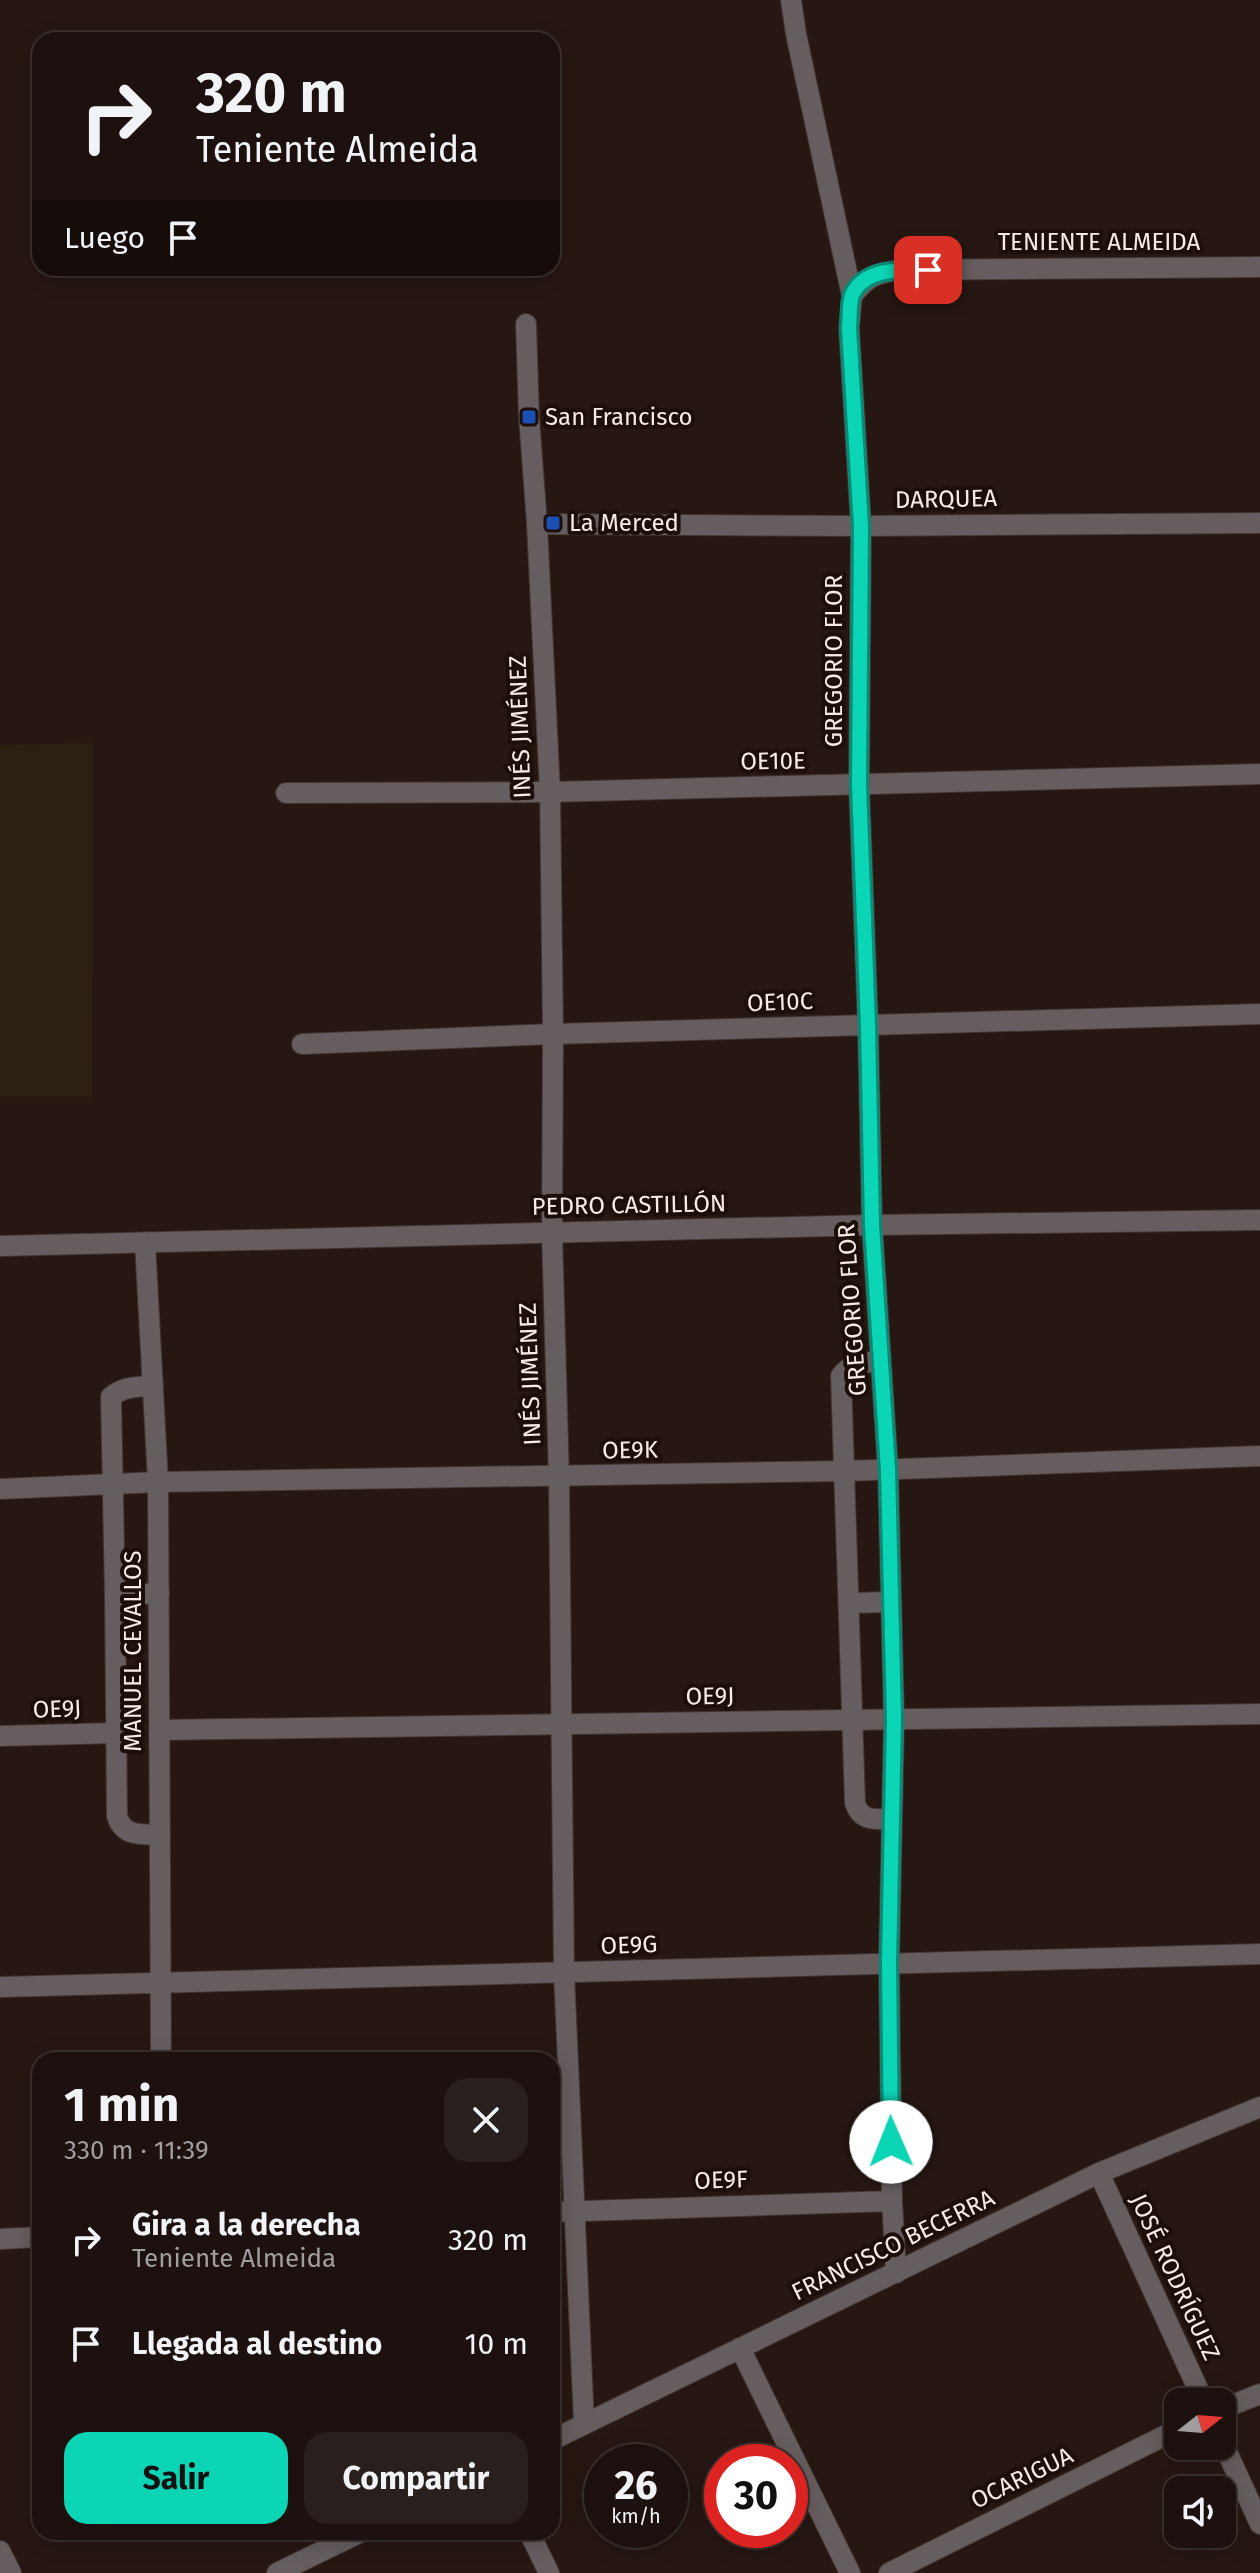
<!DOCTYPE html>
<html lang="es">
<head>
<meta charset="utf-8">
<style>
  :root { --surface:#1c110e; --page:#291f1c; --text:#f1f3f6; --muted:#a09d9e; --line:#3a312e; --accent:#0cd5b5 }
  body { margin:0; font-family:"Fira Sans",sans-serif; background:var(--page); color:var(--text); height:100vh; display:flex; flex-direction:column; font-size:30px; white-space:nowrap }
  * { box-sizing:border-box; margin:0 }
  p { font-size:26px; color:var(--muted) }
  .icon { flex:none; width:44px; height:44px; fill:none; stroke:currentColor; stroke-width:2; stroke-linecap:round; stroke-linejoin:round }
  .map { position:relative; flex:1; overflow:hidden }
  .sheet { position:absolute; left:32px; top:2052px; width:528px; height:488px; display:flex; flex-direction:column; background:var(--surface); border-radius:24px; box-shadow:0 4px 20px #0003,0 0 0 2px var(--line) }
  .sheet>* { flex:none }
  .banner { position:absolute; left:32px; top:32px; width:528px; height:244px; border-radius:24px; box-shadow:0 4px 20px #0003,0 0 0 2px var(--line); background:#1c110e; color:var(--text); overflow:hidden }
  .needle { width:52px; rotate:73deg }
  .controls { position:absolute; left:1164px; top:2388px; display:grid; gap:16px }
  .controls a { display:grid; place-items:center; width:72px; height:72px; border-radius:16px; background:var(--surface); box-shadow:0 4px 20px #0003,0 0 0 2px var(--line); font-size:40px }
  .speed { position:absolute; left:584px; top:2444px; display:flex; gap:16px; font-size:40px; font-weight:700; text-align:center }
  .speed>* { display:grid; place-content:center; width:104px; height:104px; border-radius:50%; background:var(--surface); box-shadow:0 4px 20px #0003,0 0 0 2px var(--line); line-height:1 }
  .speed small { font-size:20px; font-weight:400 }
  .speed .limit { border:12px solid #d22; background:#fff; color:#111 }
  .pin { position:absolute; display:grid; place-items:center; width:68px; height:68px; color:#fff; margin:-34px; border-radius:16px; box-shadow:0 4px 12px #0006 }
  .me { position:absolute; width:88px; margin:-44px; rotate:359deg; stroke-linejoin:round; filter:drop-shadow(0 0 6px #0008) }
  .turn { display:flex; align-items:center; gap:28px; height:168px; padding:0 32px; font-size:36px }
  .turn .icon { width:104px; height:104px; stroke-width:2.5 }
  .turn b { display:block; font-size:56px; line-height:68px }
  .then { display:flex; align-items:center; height:76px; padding:0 32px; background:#0003; gap:16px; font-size:30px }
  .round { display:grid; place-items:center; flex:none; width:84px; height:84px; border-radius:24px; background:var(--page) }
  .summary { display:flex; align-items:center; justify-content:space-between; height:136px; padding:0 32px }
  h1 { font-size:48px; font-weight:700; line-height:60px }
  .cta { display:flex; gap:16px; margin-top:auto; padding:16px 32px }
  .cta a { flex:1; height:92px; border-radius:24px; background:var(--accent); color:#111; font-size:32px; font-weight:700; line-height:92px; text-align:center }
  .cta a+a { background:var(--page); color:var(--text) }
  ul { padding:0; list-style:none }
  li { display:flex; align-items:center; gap:24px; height:104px; padding:0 32px }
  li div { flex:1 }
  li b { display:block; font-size:30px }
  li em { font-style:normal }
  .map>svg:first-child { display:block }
  .industrial { fill:#2b2011 }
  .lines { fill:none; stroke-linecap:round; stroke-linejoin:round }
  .minor-casing { stroke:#433530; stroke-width:22 }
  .minor { stroke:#665d5e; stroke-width:20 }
  .route-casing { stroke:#088a76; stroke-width:20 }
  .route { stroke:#0cd5b5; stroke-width:14 }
  .transit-dot { fill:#1a4fb4; stroke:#1c0e09; stroke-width:3 }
  .labels { text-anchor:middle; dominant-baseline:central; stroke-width:8; stroke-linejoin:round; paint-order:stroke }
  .street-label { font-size:24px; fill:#f6ebe7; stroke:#1c0e09 }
  .poi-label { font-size:24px; fill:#f6ebe7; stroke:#1c0e09; text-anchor:start }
</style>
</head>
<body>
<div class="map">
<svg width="1260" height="2573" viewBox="0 0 1260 2573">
  <rect width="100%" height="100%" fill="#261712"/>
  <polygon class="industrial" points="93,743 92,1097 0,1097 0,745"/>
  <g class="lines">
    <g class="minor-casing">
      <g id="minor">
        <polyline points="791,0 796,34 852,296 849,328 861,526 859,785 868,1026 872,1225 888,1470 894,1719 889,1963 892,2201 896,2273"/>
        <path d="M852,296c15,-19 22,-22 46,-26l362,-3"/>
        <polyline points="526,324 529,417 537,524 550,792 553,1034 552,1233 559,1478 564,1973 584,2424"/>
        <polyline points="537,524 861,526 1260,523"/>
        <polyline points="286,793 550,792 1260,774"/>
        <polyline points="302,1044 553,1034 1260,1014"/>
        <polyline points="145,1242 158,1482 161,2060"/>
        <polyline points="0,1246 872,1225 1260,1220"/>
        <path d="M881,1361c-16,2 -30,1 -40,15l14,427c6,19 20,16 37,16"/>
        <polyline points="0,1489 158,1482 846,1471 1260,1456"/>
        <path d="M159,1593l-44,3 2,220c6,21 24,18 43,19"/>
        <path d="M115,1596l-4,-199c13,-11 26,-10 42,-11"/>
        <polyline points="850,1603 891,1602"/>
        <polyline points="161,1730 1260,1714"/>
        <polyline points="0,1736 116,1733"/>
        <polyline points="0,1987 1260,1954"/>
        <polyline points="1099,2173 1204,2402"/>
        <polyline points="552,2212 892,2201"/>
        <polyline points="0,2239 40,2237"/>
        <polyline points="740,2348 850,2573"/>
        <polyline points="1222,2409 1260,2394"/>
        <polyline points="552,2440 1099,2173 1260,2107"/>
        <polyline points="1222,2441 1260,2524"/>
        <polyline points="529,2532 549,2573"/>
        <polyline points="0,2551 11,2573"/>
        <polyline points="277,2573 361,2532"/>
        <polyline points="889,2573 1178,2429"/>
      </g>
    </g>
    <use href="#minor" class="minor"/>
  </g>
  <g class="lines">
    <g class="route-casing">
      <path id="route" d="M891,2142l-2,-179 5,-244 -6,-249 -16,-245 -4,-199 -9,-241 2,-259 -12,-198c1,-10 0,-24 3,-33 13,-28 50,-25 76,-25"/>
    </g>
    <use href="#route" class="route"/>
  </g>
  <g class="transit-dot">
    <rect x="521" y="409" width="16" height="16" rx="4"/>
    <rect x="545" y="515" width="16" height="16" rx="4"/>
  </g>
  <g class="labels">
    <g class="street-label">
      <text x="1099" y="242">TENIENTE ALMEIDA</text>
      <text transform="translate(946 499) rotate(-1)">DARQUEA</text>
      <text transform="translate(834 661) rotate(-90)">GREGORIO FLOR</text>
      <text transform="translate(520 727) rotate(-92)">INÉS JIMÉNEZ</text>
      <text transform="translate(773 761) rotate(-1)">OE10E</text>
      <text transform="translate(780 1002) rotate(-2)">OE10C</text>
      <text transform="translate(629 1205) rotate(-1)">PEDRO CASTILLÓN</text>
      <text transform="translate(852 1310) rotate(-94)">GREGORIO FLOR</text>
      <text transform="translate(530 1374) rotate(-92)">INÉS JIMÉNEZ</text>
      <text transform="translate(630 1450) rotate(-1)">OE9K</text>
      <text transform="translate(133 1651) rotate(-90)">MANUEL CEVALLOS</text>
      <text transform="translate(710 1696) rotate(-1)">OE9J</text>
      <text transform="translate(57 1709) rotate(-2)">OE9J</text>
      <text transform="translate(629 1945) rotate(-2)">OE9G</text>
      <text transform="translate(721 2180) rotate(-2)">OE9F</text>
      <text transform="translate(893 2245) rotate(-26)">FRANCISCO BECERRA</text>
      <text transform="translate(1175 2277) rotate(65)">JOSÉ RODRÍGUEZ</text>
      <text transform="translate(1022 2478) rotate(-26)">OCARIGUA</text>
    </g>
    <g class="poi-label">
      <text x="545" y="417">San Francisco</text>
      <text x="569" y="523">La Merced</text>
    </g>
  </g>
</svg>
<div class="controls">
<a><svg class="needle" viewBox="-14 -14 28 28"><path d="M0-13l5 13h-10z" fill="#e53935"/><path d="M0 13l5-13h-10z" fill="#a09d9e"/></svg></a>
<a><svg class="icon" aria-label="sound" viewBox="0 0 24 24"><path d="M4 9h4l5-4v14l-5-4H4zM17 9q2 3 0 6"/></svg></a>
</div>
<div class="speed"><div>26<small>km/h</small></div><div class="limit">30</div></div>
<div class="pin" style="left:928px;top:270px;background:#d93025"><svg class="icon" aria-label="arrive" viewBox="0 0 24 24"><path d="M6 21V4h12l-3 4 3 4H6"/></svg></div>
<svg class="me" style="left:891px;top:2142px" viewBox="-20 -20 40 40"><circle r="19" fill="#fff"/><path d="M0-13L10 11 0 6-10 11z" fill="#0cd5b5"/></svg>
<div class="banner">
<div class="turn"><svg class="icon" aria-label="right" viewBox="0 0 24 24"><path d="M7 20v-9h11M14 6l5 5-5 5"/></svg><div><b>320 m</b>Teniente Almeida</div></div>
<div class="then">Luego<svg class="icon" aria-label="arrive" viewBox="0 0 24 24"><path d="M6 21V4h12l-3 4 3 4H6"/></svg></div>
</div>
<section class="sheet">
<div class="summary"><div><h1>1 min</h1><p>330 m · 11:39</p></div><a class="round"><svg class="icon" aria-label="close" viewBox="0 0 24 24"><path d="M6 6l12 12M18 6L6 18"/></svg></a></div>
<ul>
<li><svg class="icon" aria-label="right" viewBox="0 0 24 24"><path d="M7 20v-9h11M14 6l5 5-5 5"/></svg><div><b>Gira a la derecha</b><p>Teniente Almeida</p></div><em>320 m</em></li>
<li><svg class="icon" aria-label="arrive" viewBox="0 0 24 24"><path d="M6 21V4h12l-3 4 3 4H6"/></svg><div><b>Llegada al destino</b></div><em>10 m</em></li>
</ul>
<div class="cta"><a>Salir</a><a>Compartir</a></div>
</section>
</div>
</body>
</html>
